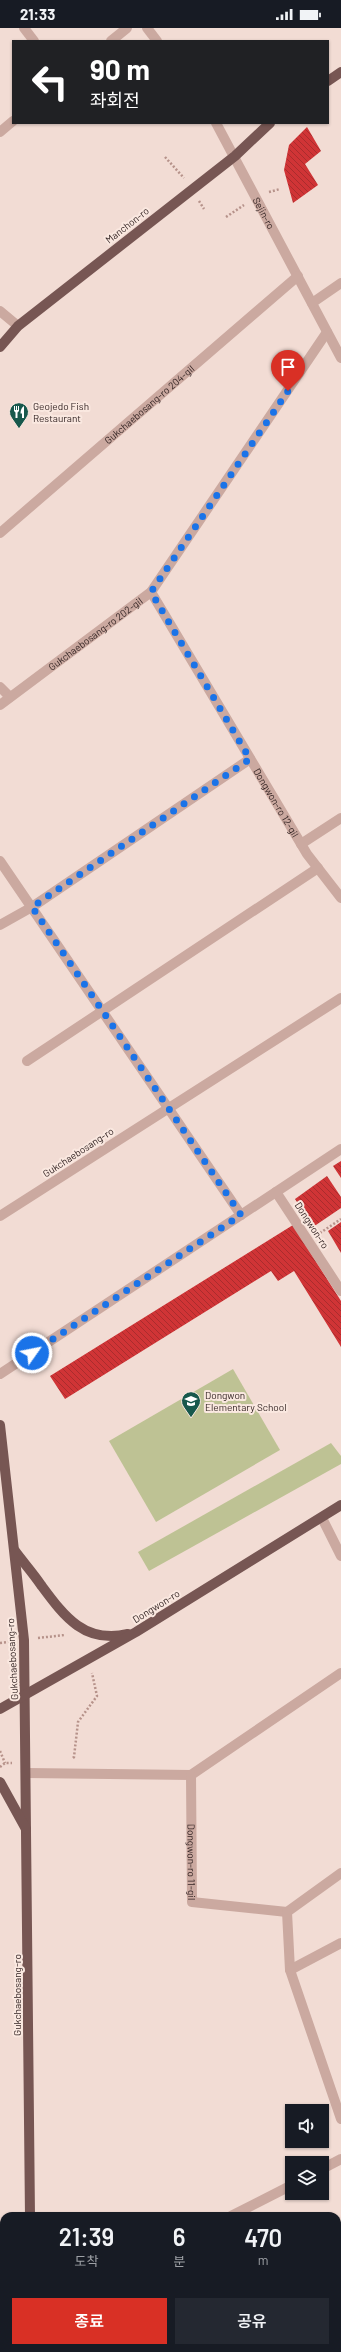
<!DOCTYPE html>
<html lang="ko">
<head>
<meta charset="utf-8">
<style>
  :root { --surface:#171b24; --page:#242831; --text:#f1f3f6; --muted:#9ea1a6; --accent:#d93025 }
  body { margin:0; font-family:Barlow,"Noto Sans KR",sans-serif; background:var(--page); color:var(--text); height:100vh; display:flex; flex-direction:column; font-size:15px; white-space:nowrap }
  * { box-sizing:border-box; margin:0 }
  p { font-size:13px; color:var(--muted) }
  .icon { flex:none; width:22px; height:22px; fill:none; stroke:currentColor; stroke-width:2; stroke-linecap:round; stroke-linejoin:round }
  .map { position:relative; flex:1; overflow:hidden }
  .drawer { position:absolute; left:0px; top:2184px; width:341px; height:140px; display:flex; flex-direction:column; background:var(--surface); border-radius:12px 12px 0 0; box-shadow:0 1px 3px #0004 }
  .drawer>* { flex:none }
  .banner { position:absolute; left:12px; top:12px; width:317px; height:84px; border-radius:0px; box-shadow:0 1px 3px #0004; background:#202124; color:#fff; overflow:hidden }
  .buttons { position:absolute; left:285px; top:2076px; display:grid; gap:8px }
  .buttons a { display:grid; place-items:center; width:44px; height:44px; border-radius:0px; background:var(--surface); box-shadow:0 1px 3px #0004; font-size:20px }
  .pin { position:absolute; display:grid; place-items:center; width:34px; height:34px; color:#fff; margin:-41px -17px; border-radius:50% 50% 50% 0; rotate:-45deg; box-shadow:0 0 4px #0007 }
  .pin .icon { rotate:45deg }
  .me { position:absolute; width:44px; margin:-22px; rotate:57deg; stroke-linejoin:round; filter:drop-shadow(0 0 3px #0008) }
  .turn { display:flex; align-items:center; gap:14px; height:84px; padding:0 12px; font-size:18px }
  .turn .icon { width:52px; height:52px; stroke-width:2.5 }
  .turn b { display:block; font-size:28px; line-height:34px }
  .eta { display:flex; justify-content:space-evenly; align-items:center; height:68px; text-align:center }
  .eta b { font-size:24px; font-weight:600; line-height:28px }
  .primary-button { display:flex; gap:8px; margin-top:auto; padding:8px 12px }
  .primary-button a { flex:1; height:46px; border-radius:0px; background:var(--accent); color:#fff; font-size:16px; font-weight:600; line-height:46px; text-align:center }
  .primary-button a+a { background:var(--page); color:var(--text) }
  .status { display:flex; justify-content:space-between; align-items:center; height:28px; padding:0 20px; background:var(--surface); direction:ltr }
  .status svg { height:11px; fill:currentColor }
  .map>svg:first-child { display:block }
  .green { fill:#bec294 }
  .building { fill:url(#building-back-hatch) }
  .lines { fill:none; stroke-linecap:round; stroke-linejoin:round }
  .path { stroke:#b6928a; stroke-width:2.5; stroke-dasharray:2 2; stroke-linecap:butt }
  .minor { stroke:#cba9a0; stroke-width:10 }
  .major { stroke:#775653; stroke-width:10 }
  .route { stroke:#1a73e8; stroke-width:7; stroke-dasharray:0 12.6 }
  .labels { text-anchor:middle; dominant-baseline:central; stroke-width:4; stroke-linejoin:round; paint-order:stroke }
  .street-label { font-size:10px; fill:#342524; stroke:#fae8e0 }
  .poi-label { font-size:10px; fill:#342524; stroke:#fae8e0; text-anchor:start }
</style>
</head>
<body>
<div class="status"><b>21:33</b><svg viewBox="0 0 49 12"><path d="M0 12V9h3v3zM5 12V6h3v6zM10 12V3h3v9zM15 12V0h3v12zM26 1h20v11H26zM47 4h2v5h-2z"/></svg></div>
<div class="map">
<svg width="341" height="2324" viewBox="0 0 341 2324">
  <defs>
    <pattern id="building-back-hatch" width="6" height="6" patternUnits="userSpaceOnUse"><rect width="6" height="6" fill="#d03436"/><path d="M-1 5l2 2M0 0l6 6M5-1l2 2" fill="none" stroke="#aa2c2d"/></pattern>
  </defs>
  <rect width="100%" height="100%" fill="#f2dcd4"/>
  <g class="green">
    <polygon points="233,1341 280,1422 156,1494 109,1413"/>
    <polygon points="331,1415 341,1428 341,1436 149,1543 138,1524"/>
  </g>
  <g class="building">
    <polygon points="307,99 321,123 305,136 318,157 293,175 284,142 289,117"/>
    <polygon points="341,1133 341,1150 333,1138"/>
    <polygon points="327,1148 341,1169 341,1180 313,1199 295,1171"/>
    <polygon points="341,1194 341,1225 328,1203"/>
    <polygon points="293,1197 341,1273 341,1319 294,1243 278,1253 271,1243 65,1371 50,1348"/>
  </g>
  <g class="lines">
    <g class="path">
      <polyline points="165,129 184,150"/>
      <polyline points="269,164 280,161"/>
      <polyline points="199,173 204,181"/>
      <polyline points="226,189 244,177"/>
      <polyline points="320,1205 341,1191"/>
      <polyline points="38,1610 65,1607"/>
      <polyline points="0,1615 9,1614"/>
      <polyline points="0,1723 5,1735"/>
      <polyline points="73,1730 74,1729 78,1694 97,1668 92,1645"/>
      <polyline points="0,1739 5,1735 12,1735"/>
    </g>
    <g class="minor">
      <polyline points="24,0 34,13"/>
      <polyline points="147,0 157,13"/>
      <polyline points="111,13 127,0"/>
      <path id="s1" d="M216,95l125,235"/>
      <polyline points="0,104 13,93"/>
      <polyline points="312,275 341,255"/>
      <polyline points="0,283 18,298"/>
      <path id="s2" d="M0,505l298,-257"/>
      <path id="s3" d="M151,564l156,262 34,44"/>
      <polyline points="0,659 10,669"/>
      <path id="s4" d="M0,677l151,-113 176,-260"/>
      <polyline points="301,816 341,790"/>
      <polyline points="0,833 241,1187"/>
      <polyline points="0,897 32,879 250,731"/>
      <polyline points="27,1033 318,840"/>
      <polyline points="276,1164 341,1263"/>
      <polyline points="0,1188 341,970"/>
      <polyline points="0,1346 341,1121"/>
      <polyline points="322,1490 341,1528"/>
      <polyline points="27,1745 191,1747 341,1645"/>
      <path id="s5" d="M191,1747l1,127 95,10"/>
      <polyline points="341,1845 287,1884 290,1942 341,2091"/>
      <polyline points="290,1942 341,1915"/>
      <polyline points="322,2141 341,2131"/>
      <polyline points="231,2188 292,2157"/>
      <polyline points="337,2282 341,2280"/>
      <polyline points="0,2309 4,2307"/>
      <polyline points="255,2324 263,2320"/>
    </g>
    <g class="major">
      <polyline points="328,53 341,44"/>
      <polyline points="0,319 18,298 235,128 270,95"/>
      <polyline points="0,1397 24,1612 30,2188"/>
      <path d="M15,1523c8,11 18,22 26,34 23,31 43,59 87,49"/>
      <polyline points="0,1681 136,1604 341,1477"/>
      <polyline points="0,1754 26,1801"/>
      <polyline points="30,2320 30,2324"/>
    </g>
  </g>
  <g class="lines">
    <polyline class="route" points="32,1325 241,1187 32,879 250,731 151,564 288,363"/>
  </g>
  <defs>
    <g id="restaurant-pin" transform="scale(1)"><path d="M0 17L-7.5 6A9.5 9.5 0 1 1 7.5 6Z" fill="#17584c" stroke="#fae8e0"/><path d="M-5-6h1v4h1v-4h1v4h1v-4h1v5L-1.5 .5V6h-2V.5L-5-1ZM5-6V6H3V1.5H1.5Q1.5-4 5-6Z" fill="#fff"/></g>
    <g id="school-pin" transform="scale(1)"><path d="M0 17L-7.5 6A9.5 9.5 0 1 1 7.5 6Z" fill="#17584c" stroke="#fae8e0"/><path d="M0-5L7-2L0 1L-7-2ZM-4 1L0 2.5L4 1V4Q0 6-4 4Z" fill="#fff"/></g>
  </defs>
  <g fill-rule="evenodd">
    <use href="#restaurant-pin" x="19" y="384"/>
    <use href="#school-pin" x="191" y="1373"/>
  </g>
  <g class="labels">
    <g class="street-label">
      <text stroke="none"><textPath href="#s1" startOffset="102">Sejin-ro</textPath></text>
      <text transform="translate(127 197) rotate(-38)">Manchon-ro</text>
      <text stroke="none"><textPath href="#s2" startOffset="197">Gukchaebosang-ro 204-gil</textPath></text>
      <text stroke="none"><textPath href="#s4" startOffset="119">Gukchaebosang-ro 202-gil</textPath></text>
      <text stroke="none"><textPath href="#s3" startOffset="245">Dongwon-ro 12-gil</textPath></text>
      <text transform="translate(78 1124) rotate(-33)">Gukchaebosang-ro</text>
      <text transform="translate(312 1197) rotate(57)">Dongwon-ro</text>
      <text transform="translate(156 1578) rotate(-32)">Dongwon-ro</text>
      <text transform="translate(12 1631) rotate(-93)">Gukchaebosang-ro</text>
      <text stroke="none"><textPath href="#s5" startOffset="87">Dongwon-ro 11-gil</textPath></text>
      <text transform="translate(17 1967) rotate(-90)">Gukchaebosang-ro</text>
    </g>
    <g class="poi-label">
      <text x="33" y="378">Geojedo Fish<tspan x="33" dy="12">Restaurant</tspan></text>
      <text x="205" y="1367">Dongwon<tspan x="205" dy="12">Elementary School</tspan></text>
    </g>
  </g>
</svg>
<div class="buttons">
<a><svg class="icon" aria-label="sound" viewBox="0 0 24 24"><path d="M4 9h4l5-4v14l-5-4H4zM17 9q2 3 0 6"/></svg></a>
<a><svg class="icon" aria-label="layers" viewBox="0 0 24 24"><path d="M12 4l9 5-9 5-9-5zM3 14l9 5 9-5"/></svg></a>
</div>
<div class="pin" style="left:288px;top:363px;background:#d93025"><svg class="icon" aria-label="arrive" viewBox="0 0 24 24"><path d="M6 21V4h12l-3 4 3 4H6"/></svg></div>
<svg class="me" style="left:32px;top:1325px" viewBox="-20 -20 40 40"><circle r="17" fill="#1a73e8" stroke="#fff" stroke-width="3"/><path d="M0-11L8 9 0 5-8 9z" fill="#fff"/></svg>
<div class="banner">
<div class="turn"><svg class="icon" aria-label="left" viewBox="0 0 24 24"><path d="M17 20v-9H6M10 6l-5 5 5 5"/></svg><div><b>90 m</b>좌회전</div></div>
</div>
<section class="drawer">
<div class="eta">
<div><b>21:39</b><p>도착</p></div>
<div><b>6</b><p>분</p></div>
<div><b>470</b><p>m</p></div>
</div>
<div class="primary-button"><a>종료</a><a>공유</a></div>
</section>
</div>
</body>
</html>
